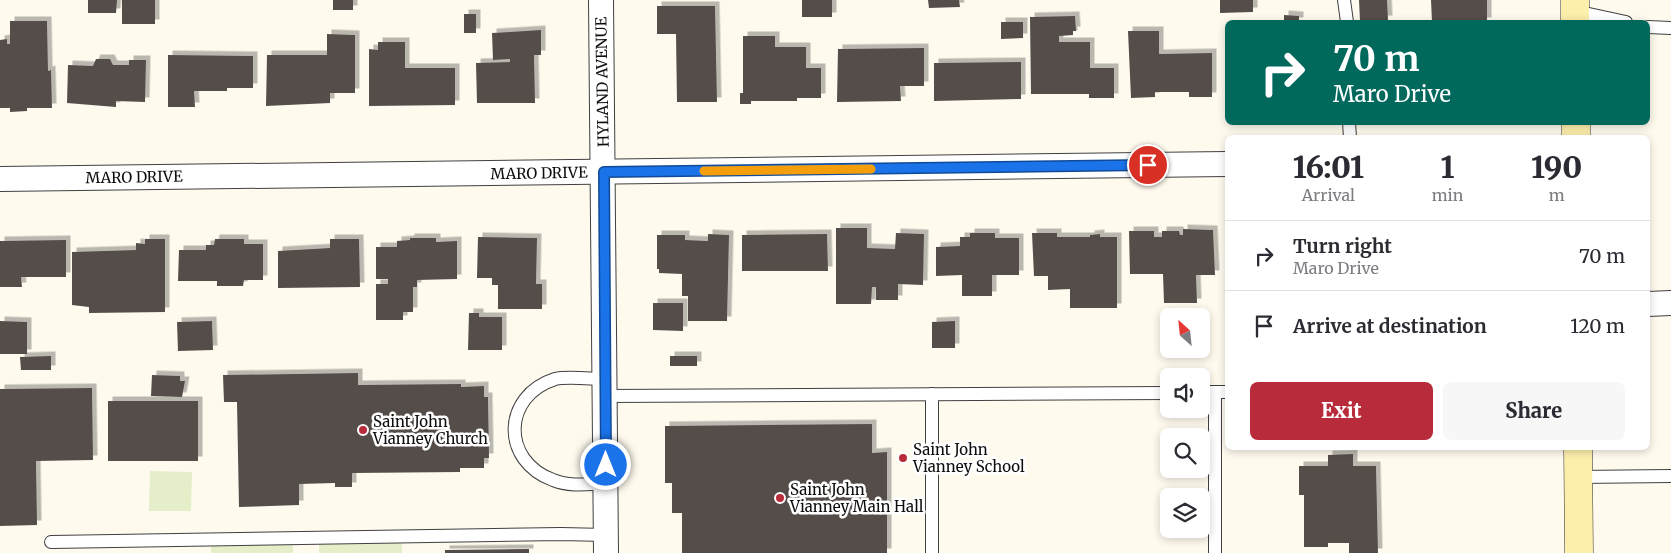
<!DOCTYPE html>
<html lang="en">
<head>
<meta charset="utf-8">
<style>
  :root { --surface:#fff; --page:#f7f7f7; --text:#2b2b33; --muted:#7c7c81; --line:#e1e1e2; --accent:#b72b3a }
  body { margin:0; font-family:Merriweather,serif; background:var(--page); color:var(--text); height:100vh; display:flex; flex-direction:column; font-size:19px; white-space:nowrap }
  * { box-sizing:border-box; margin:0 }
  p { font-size:16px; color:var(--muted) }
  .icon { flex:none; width:28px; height:28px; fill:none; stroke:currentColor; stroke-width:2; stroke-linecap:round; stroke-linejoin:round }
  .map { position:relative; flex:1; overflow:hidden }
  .details { position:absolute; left:1225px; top:135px; width:425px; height:315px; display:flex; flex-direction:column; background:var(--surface); border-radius:8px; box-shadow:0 2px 8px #0003 }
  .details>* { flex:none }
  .top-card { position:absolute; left:1225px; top:20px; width:425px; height:105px; border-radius:8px; box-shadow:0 2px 8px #0003; background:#00695c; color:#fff; overflow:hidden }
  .needle { width:32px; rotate:333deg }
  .tools { position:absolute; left:1160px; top:308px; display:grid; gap:10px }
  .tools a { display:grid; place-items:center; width:50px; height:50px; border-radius:8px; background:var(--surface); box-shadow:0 2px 8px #0003; font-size:25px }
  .pin { position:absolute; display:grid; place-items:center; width:42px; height:42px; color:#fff; margin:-21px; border:2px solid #fff; border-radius:50%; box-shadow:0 1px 5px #0007 }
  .me { position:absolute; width:55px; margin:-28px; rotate:0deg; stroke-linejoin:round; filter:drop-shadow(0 0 4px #0008) }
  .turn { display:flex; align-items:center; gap:18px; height:105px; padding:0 25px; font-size:22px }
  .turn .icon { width:65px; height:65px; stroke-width:2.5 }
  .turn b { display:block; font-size:35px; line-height:42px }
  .eta { display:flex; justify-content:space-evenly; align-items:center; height:85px; text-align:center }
  .eta b { font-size:30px; font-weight:800; line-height:35px }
  .primary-button { display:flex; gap:10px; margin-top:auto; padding:10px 25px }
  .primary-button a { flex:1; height:58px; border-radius:8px; background:var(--accent); color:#fff; font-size:20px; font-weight:800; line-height:58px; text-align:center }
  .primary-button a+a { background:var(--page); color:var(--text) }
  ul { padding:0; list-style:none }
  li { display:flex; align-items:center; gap:15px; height:70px; padding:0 25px; border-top:1px solid var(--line) }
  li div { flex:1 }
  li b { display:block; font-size:19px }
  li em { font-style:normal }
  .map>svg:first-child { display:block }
  .pitch { fill:#e4efca }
  .building { fill:#554d4a; filter:url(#shadow) }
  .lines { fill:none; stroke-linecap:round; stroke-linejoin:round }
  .lane-casing { stroke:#404040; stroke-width:14 }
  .street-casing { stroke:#404040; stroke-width:26 }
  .secondary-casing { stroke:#2f2f2f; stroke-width:29 }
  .lane { stroke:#fff; stroke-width:12 }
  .street { stroke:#fff; stroke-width:24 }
  .secondary { stroke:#fceeab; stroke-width:28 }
  .route-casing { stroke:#114b97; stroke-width:12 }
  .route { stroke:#1a73e8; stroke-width:9 }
  .slow { stroke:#f59e0b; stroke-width:9 }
  .poi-dot { fill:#b72b3a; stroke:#fff; stroke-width:2 }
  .labels { text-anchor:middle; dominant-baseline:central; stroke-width:5; stroke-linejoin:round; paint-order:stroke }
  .street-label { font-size:15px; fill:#0d0d0d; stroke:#fff }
  .poi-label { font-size:15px; fill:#0d0d0d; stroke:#fff; text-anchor:start }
</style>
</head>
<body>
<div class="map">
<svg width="1671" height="553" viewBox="0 0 1671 553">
  <defs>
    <filter id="shadow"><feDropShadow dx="4.5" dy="-4.5" stdDeviation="0" flood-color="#0004"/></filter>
  </defs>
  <rect width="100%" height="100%" fill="#fefaee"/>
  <g class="pitch">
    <polygon points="150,471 192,472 191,511 149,511"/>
    <polygon points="293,540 293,553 211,553 211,542"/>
    <polygon points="402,541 402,553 319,553 319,542"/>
  </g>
  <g class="building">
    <polygon points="88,0 117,0 116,13 88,13"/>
    <rect x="122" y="0" width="33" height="24"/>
    <rect x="333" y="0" width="20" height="10"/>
    <rect x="802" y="0" width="30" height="17"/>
    <polygon points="928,0 959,0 960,7 929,8"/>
    <polygon points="1220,0 1253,0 1253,12 1220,13"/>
    <polygon points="1359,0 1387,0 1388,20 1360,21"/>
    <polygon points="1431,0 1487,0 1487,22 1432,22"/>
    <polygon points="657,6 715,6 717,102 677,102 676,34 657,34"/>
    <rect x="464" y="14" width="12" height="19"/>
    <polygon points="1284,15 1299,16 1299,22 1284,22"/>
    <polygon points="1075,16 1076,31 1073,31 1073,35 1059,36 1059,42 1090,42 1090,68 1114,68 1114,98 1089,98 1089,94 1031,94 1030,17"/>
    <polygon points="10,21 47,21 48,71 51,70 52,108 27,108 27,111 10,112 10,108 0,108 0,40 7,39 7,44 10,44"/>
    <polygon points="1001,22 1023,22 1023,38 1001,39"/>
    <polygon points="541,30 541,55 534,55 535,103 477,103 476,63 510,62 510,59 493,60 492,33"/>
    <polygon points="1128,31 1159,31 1159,54 1212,53 1212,97 1189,97 1189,92 1155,92 1155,97 1131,98"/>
    <polygon points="327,34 355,35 355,93 330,93 330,103 266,106 267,55 327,55"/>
    <polygon points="743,36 775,36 775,47 806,47 806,68 821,68 821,98 797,98 797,101 751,101 751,104 740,104 740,93 743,93"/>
    <polygon points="378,42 405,42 405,68 455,68 455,105 369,106 369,49 378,50"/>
    <polygon points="924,48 924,86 900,86 901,101 837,102 838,49"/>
    <polygon points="168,55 253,56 253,88 227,88 227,91 194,91 195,107 168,107"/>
    <polygon points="96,59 110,59 113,65 129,65 129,60 146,60 145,102 116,101 116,107 67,103 68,65 93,66"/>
    <polygon points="1021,62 1021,99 934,101 934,63"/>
    <polygon points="836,228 867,228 867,248 895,249 896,233 924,234 923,285 898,284 898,300 876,300 876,287 872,287 871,304 836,304"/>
    <polygon points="1183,229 1213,230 1215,275 1196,275 1197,303 1164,303 1163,274 1130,274 1129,231 1154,231 1154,237 1162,237 1162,231 1179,231 1180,235 1183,235"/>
    <polygon points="970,233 995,233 995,238 1019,238 1019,275 992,275 992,296 962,296 962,275 936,276 936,247 960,246 960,237 970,237"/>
    <polygon points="1032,233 1057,233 1057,237 1090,237 1090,235 1100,234 1100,237 1117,237 1117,308 1070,308 1070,289 1048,290 1048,276 1034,276"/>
    <polygon points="708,234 729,235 727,321 688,321 688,296 682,296 682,274 659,273 659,269 657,269 657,235 685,235 685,240 708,241"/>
    <polygon points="827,234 828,271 742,271 742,235"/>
    <polygon points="478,237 537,238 536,284 542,284 542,309 498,309 498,285 492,285 492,278 477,278"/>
    <polygon points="410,238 436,238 436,242 457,241 457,279 417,280 417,287 413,287 413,312 403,312 403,320 376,320 376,284 388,284 388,279 376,279 376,247 397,247 397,241 410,240"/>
    <polygon points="145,239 165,239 165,312 89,313 89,307 72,305 72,252 136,250 136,243 145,244"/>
    <polygon points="215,239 244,239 244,244 263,244 263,280 244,280 243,286 217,286 217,281 178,281 179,250 206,250 206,245 214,245"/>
    <polygon points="330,239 359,239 360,287 278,288 278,251 330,248"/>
    <polygon points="66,240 66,277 21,277 22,287 0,287 0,241"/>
    <polygon points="653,303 683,303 683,331 653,330"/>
    <polygon points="469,313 479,313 479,317 502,317 502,350 468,350"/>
    <polygon points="0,321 27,322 27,354 0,354"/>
    <polygon points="212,321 213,350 178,351 177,322"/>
    <polygon points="955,321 955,348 932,348 932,322"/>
    <polygon points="51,356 51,370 21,370 20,357"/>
    <rect x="670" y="356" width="27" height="10"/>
    <polygon points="358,373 358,385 461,384 461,387 484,386 484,397 488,397 489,458 484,458 484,468 460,468 460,472 352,473 352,487 335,487 335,483 299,484 299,505 239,507 237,402 224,402 223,375"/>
    <polygon points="152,375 180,376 180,381 185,381 182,397 151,396"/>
    <polygon points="92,388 93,460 36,461 37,525 0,526 0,389"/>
    <rect x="108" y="401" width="90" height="60"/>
    <polygon points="872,424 872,453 887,452 887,553 682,553 682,513 672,513 672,483 665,483 665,426"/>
    <polygon points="1353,454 1353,466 1376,466 1378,553 1349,553 1349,543 1328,543 1328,547 1304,547 1304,495 1299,495 1299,466 1328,466 1328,455"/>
    <polygon points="529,549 529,553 445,553 445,550"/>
  </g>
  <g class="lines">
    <g class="lane-casing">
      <g id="lane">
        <polyline points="1344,0 1347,22"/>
        <polyline points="1575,11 1626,22"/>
        <polyline points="1648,27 1671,28"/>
        <polyline points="1349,122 1350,138"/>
        <path d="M605,379c-13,0 -38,-3 -50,0 -53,17 -54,82 -2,101 17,7 35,4 53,3"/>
        <polyline points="1201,392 1228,392"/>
        <polyline points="1215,392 1215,553"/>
        <polyline points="932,394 932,553"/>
        <polyline points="605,396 1169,393"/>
        <polyline points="1578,477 1671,476"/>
        <polyline points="51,542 561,534 606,535"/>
      </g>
    </g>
    <g class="street-casing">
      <g id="street">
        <polyline points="601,0 606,553"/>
        <polyline points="0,179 1228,164"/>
        <polyline points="1648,304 1671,303"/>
      </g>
    </g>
    <g class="secondary-casing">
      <g id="secondary">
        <polyline points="1575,0 1575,22"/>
        <polyline points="1576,122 1576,138"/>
        <polyline points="1578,448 1579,553"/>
      </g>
    </g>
    <use href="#lane" class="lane"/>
    <use href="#street" class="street"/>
    <use href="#secondary" class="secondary"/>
  </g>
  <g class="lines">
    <g class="route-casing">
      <polyline id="route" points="606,465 604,172 1148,165"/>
    </g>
    <use href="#route" class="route"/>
    <polyline class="slow" points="704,171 871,169"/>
  </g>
  <g class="poi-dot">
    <circle cx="363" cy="430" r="5"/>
    <circle cx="903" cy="458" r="5"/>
    <circle cx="780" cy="498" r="5"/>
  </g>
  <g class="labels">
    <g class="street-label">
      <text transform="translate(602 82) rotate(-91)">HYLAND AVENUE</text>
      <text transform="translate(539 173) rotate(-1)">MARO DRIVE</text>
      <text transform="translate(134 177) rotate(-1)">MARO DRIVE</text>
    </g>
    <g class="poi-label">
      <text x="373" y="421">Saint John<tspan x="373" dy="17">Vianney Church</tspan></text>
      <text x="913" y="449">Saint John<tspan x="913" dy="17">Vianney School</tspan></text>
      <text x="790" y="489">Saint John<tspan x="790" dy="17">Vianney Main Hall</tspan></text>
    </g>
  </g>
</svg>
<div class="tools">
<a><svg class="needle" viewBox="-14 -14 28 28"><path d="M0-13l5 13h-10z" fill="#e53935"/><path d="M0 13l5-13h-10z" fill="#7c7c81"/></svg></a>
<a><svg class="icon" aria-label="sound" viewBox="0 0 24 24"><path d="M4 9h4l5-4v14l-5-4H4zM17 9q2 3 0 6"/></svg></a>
<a><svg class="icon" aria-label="search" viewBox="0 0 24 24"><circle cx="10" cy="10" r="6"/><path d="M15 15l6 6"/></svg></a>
<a><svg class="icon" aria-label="layers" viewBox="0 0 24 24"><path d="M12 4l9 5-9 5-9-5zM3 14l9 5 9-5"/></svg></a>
</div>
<div class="pin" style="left:1148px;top:165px;background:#d93025"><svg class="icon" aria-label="arrive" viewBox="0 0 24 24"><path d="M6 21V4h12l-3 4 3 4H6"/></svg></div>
<svg class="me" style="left:606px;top:465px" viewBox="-20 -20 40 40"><circle r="17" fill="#1a73e8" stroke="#fff" stroke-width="3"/><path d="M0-11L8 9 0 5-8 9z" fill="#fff"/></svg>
<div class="top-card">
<div class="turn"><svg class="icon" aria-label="right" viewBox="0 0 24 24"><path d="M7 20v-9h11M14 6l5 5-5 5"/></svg><div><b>70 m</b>Maro Drive</div></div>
</div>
<section class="details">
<div class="eta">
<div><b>16:01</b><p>Arrival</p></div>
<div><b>1</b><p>min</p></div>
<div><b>190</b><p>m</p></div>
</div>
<ul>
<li><svg class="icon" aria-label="right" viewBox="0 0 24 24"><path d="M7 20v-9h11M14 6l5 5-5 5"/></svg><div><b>Turn right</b><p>Maro Drive</p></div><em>70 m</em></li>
<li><svg class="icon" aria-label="arrive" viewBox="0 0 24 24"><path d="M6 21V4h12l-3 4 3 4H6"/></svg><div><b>Arrive at destination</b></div><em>120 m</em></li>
</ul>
<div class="primary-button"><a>Exit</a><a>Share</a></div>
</section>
</div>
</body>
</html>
